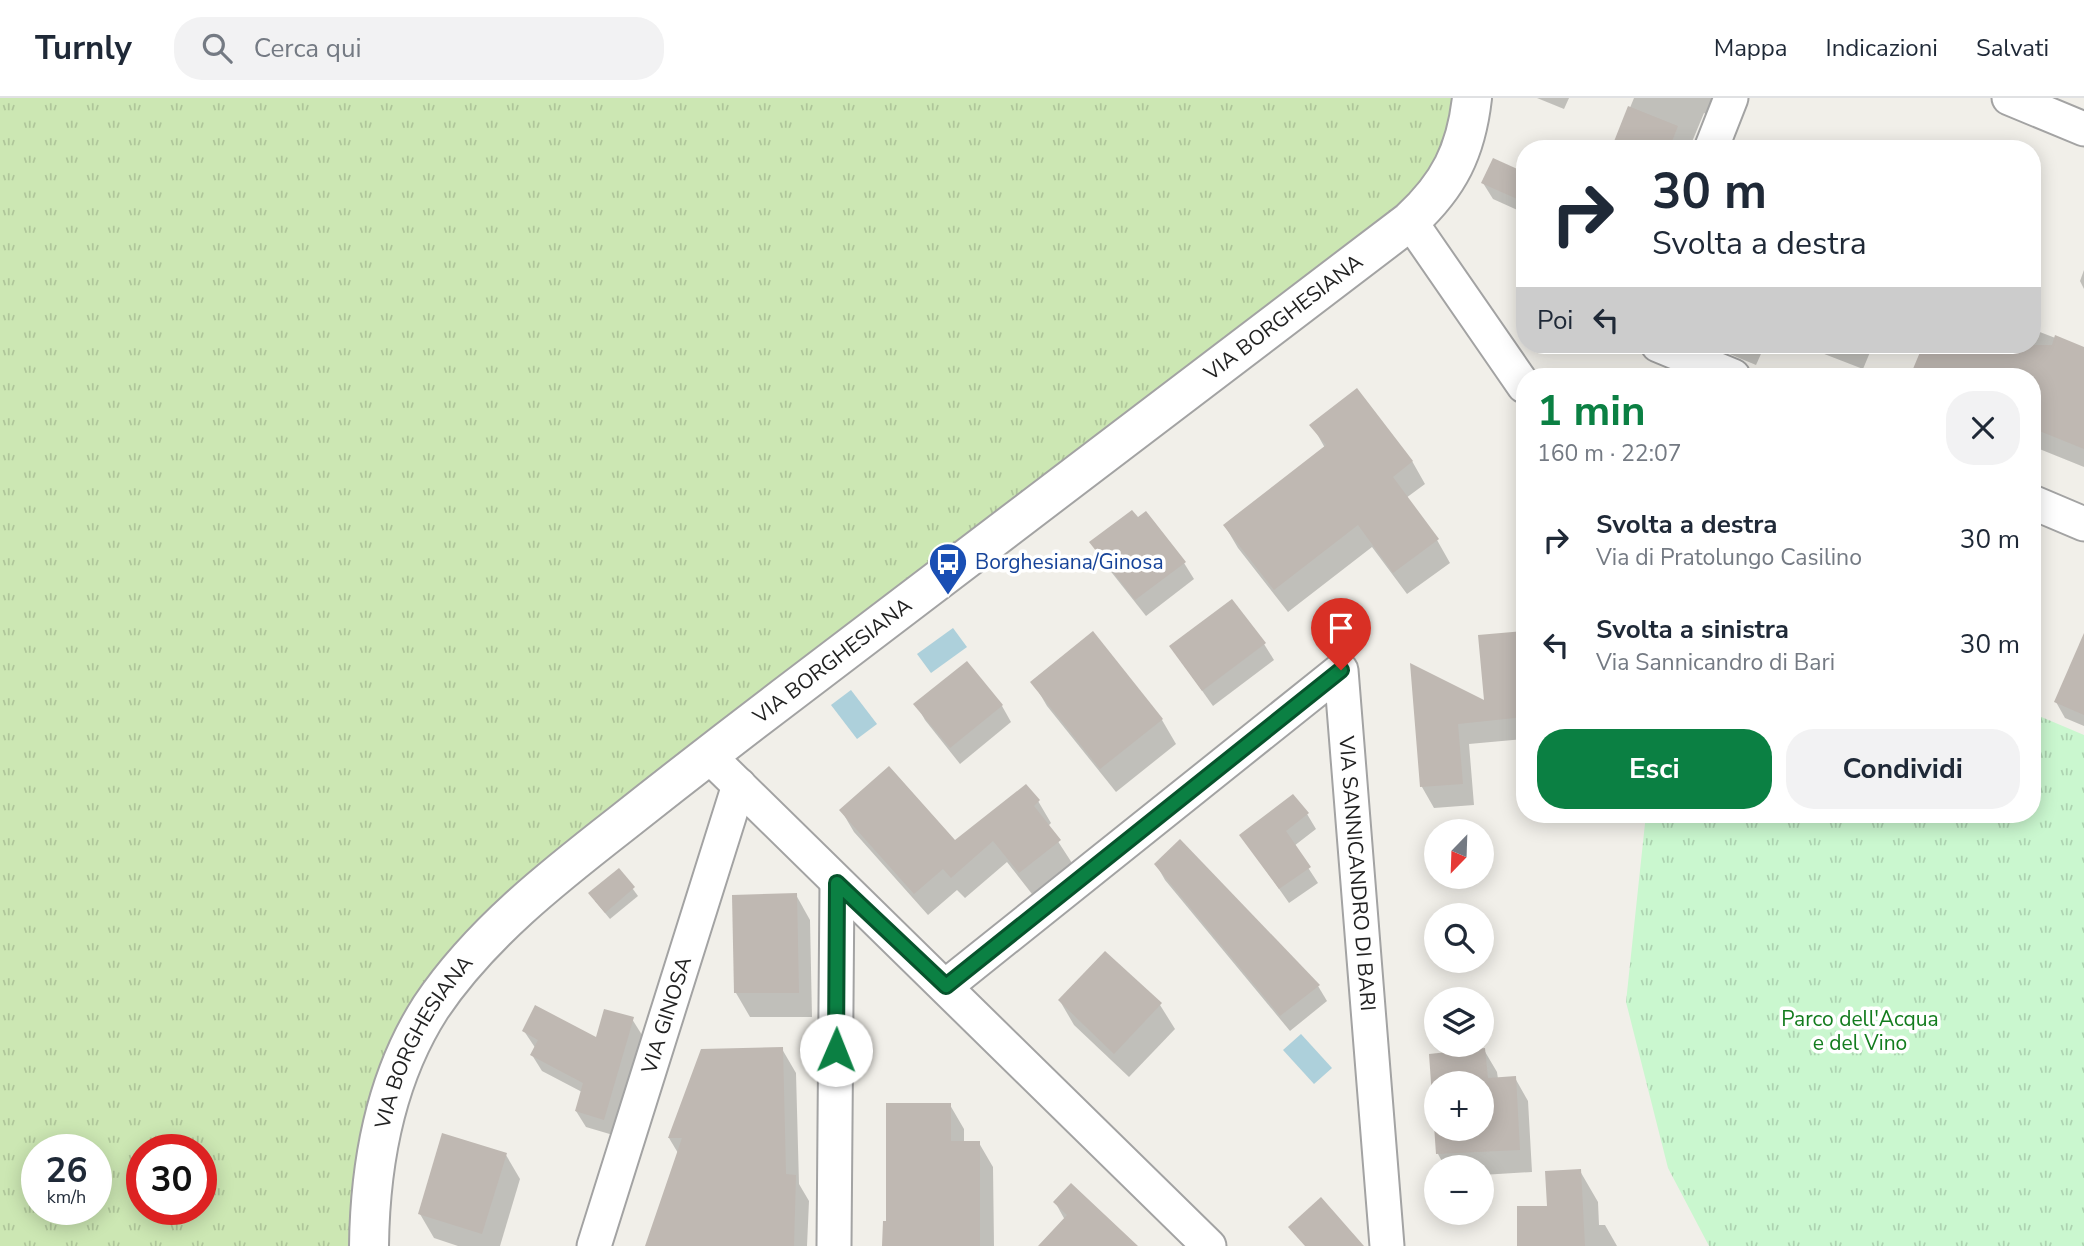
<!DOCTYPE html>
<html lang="it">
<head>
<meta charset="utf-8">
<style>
  :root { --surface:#fff; --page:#f2f2f3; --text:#1f2937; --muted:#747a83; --line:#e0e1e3; --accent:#0b8043 }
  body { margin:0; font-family:"Nunito Sans",sans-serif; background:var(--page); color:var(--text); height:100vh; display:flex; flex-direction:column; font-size:26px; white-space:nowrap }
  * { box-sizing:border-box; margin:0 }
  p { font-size:23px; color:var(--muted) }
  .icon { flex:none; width:38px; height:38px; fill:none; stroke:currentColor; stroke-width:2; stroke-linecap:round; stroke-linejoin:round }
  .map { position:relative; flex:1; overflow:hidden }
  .drawer { position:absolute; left:1516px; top:270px; width:525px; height:455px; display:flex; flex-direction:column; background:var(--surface); border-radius:28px; box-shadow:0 4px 18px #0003 }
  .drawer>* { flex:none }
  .banner { position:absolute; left:1516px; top:42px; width:525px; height:214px; border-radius:28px; box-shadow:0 4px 18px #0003; background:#fff; color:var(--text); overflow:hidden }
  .needle { width:46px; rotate:203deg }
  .controls { position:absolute; left:1424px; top:721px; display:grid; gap:14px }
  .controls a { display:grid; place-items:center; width:70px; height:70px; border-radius:50%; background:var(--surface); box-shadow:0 4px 18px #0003; font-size:35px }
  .speed { position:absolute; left:21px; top:1036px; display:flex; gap:14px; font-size:35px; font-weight:700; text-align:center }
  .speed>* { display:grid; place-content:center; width:91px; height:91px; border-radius:50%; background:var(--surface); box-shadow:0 4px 18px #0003; line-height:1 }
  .speed small { font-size:18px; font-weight:400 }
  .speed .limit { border:10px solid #d22; background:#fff; color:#111 }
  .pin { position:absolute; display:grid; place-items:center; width:60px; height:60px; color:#fff; margin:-72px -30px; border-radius:50% 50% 50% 0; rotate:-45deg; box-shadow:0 0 7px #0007 }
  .pin .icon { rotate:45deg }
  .me { position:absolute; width:77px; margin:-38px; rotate:1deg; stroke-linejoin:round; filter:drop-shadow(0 0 5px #0008) }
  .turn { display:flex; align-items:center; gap:24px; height:147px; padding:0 21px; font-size:32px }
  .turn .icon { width:91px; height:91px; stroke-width:2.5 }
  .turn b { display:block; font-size:49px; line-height:60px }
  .then { display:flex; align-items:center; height:66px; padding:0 21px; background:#0003; gap:14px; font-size:26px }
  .round { display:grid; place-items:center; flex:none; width:74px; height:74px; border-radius:28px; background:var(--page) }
  .headline { display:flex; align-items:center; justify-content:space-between; height:119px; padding:0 21px }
  h1 { font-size:42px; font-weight:700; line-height:52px; color:var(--accent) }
  .action { display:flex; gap:14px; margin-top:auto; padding:14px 21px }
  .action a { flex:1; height:80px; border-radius:28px; background:var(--accent); color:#fff; font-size:28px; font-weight:700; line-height:80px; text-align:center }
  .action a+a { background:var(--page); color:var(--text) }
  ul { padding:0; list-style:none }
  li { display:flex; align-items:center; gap:21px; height:105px; padding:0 21px }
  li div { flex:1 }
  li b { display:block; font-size:26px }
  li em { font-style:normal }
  header { display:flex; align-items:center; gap:42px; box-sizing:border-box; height:98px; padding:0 35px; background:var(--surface); border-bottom:2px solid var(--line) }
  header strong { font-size:33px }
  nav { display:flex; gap:38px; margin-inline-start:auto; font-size:24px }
  .search { width:490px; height:63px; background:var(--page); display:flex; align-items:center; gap:18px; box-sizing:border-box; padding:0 24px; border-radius:28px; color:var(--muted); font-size:26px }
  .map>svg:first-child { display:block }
  .grass { fill:url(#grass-tufts); fill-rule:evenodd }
  .park { fill:url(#park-tufts) }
  .water { fill:#add0db }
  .shadow { fill:#0003; fill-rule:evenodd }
  .building { fill:#bfb8b2; fill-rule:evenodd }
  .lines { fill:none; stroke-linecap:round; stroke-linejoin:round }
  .minor-casing { stroke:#a3a3a3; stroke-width:37 }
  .tertiary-casing { stroke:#a3a3a3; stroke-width:42 }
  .minor { stroke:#fff; stroke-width:33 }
  .tertiary { stroke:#fff; stroke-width:38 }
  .route-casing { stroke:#07532c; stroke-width:18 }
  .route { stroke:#0b8043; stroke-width:12 }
  .labels { text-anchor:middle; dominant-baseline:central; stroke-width:7; stroke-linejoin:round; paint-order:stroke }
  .street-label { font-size:21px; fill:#222; stroke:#fff }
  .transit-label { font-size:21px; fill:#164399; stroke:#fff; text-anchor:start }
  .park-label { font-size:21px; fill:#137c1e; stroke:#fff }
</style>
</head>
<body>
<header>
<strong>Turnly</strong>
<div class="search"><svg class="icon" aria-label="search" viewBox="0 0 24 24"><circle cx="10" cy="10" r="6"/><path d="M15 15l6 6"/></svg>Cerca qui</div>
<nav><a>Mappa</a><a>Indicazioni</a><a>Salvati</a></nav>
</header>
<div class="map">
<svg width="2084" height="1148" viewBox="0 0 2084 1148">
  <defs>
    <pattern id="grass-tufts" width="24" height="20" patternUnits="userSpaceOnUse" patternTransform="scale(1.75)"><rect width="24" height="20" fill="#cce7b3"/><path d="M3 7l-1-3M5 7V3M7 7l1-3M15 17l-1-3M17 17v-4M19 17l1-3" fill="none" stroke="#afc69a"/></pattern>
    <pattern id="park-tufts" width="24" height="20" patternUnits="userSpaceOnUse" patternTransform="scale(1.75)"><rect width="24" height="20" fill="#caf7cf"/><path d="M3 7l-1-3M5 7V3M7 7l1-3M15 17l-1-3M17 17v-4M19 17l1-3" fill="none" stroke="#add3b1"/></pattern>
  </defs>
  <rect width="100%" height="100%" fill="#f1efe9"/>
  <path class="grass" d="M0,0h1472l-16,66 -874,690 -177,204 -36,188h-369zM37,1052h59v59h-59zM142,1052h59v59h-59z"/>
  <polygon class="park" points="2032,615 2084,637 2084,1148 1709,1148 1668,1070 1626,904 1646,716 2032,716"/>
  <g class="water">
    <polygon points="953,530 967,549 931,575 917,556"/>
    <polygon points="851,592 877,626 857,641 831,607"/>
    <polygon points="1301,936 1332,970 1314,986 1283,952"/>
  </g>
  <g class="shadow">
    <polygon points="1537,0 1569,0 1564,11"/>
    <polygon points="1634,0 1720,0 1712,19 1704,15 1689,51 1613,51"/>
    <polygon points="1494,62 1524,76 1524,115 1493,101 1483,85"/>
    <polygon points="2084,172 2084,191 2080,183"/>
    <polygon points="2032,231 2084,251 2084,369 2032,348 2032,278 1912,278 1925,247 2032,247"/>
    <polygon points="1708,247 1765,247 1756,267"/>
    <polygon points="1801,247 1873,247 1863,271"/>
    <polygon points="1312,327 1412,363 1425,386 1406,400 1437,442 1450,465 1407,496 1372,449 1288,514 1238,450 1225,428 1325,350"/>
    <polygon points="1092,445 1184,465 1194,481 1146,518 1101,461"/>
    <polygon points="2032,524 2037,533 2032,545"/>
    <polygon points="1524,534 1524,641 1469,646 1474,707 1434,710 1422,689 1412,568 1486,605 1480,538"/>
    <polygon points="2084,544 2084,628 2065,620 2056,604"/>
    <polygon points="1264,546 1274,562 1213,608 1171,549"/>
    <polygon points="1033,584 1162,622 1176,646 1116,694 1047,608"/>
    <polygon points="916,606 1002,608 1011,624 960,666 925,622"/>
    <polygon points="1038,703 1051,725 1048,728 1072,765 1032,796 1007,764 965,800 957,792 928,817 854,734 841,712 954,744"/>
    <polygon points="1307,716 1316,731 1294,748 1318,785 1289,805 1241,737"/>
    <polygon points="1156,766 1318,888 1327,903 1290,933 1165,782"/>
    <polygon points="619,772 638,798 610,821 595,803"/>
    <polygon points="796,797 810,822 812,919 750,919 736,895"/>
    <polygon points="1060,903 1160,907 1175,931 1129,979 1074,927"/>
    <polygon points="632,921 642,937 613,1037 586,1029 576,1013 582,994 542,973 532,957 536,951 524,933 597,942"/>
    <polygon points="782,951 796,975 799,1086 809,1103 807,1148 646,1148 678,1055 669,1040"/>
    <path d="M1484,952l13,22 1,7 17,-1 13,23 4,71 -50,3v-8h-37l-7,-13 -7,-98zM1437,985h45v46h-45z"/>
    <polygon points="950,1007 964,1031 964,1045 979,1045 993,1069 994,1148 884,1148 888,1125"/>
    <polygon points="506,1057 520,1081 500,1148 458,1148 434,1140 420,1116"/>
    <polygon points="1580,1073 1598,1104 1599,1127 1605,1127 1617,1148 1519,1148"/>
    <polygon points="1055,1104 1136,1148 1049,1148 1065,1122"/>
  </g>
  <g class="building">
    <polygon points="1628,8 1678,28 1669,51 1611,51"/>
    <polygon points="1493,60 1524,74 1524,104 1481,85"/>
    <polygon points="2055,237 2084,249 2084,351 2032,330 2032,278 1910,278 1923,247 2052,247"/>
    <polygon points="1357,290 1413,363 1393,379 1439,441 1393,475 1358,427 1274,492 1223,427 1326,347 1309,327"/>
    <polygon points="1132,412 1138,419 1146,413 1186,464 1135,502 1089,444"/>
    <polygon points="1232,501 1266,545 1202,593 1169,548"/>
    <polygon points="1093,533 1163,621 1100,671 1030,584"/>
    <polygon points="1524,533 1524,619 1458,626 1463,686 1420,689 1410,565 1484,602 1478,537"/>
    <polygon points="2084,535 2084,617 2054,604"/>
    <polygon points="967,563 1003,607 950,650 913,606"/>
    <polygon points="889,668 955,742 1026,686 1040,702 1034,708 1061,742 1019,775 993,743 951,780 943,771 914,796 839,712"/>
    <polygon points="1293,696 1309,715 1286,733 1311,769 1279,791 1239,737"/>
    <polygon points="1180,741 1320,887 1280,918 1154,766"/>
    <polygon points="619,770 635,789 605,815 588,795"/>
    <polygon points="797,795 799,895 734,895 732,797"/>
    <polygon points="1105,853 1162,905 1114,956 1058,902"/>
    <polygon points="535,907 596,939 604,911 634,919 604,1022 575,1013 583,985 530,957 538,942 522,933"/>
    <polygon points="783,949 786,1076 796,1077 794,1148 645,1148 682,1040 668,1040 701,951"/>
    <path d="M1485,950l3,30 28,-2 4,74 -84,4 -7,-100zM1437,985h45v46h-45z"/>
    <polygon points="886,1005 951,1005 951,1043 980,1043 980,1148 882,1148 883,1123 886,1123"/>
    <polygon points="442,1035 507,1055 482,1136 418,1116"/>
    <polygon points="1581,1071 1585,1148 1517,1148 1517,1108 1547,1108 1545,1073"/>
    <polygon points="1071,1085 1138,1148 1038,1148 1067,1117 1053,1104"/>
    <polygon points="1321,1099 1364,1148 1305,1148 1288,1129"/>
  </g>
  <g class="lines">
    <g class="minor-casing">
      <g id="minor">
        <polyline points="2009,0 2084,31"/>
        <polyline points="1711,51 1731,0"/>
        <polyline points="1410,123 1524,288"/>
        <polyline points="1658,247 1733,278"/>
        <polyline points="2032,404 2084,426"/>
        <polyline points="708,657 1209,1148"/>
        <path id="s1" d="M946,888l395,-316 46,576"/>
        <path id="s2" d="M594,1148l145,-461"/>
        <polyline points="834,1148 837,785"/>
      </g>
    </g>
    <g class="tertiary-casing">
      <g id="tertiary">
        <path id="s3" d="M369,1148c1,-82 17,-169 62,-239 49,-73 122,-130 190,-183 58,-46 116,-91 174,-135 205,-156 410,-312 615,-468 39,-36 56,-70 62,-123"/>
      </g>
    </g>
    <use href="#minor" class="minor"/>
    <use href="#tertiary" class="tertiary"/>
  </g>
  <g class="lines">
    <g class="route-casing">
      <polyline id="route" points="836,952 837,785 946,888 1341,572"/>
    </g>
    <use href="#route" class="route"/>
  </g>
  <defs>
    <g id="bus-pin" transform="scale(2.0125)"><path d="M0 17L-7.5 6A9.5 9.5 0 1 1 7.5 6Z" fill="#1a4fb4" stroke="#fff"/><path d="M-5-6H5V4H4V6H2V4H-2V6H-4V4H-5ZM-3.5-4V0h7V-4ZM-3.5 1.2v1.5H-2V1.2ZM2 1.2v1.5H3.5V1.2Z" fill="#fff"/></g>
  </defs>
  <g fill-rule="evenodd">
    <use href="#bus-pin" x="948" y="464"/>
  </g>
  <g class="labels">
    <g class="street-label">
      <text stroke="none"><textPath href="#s3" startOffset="1349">VIA BORGHESIANA</textPath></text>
      <text stroke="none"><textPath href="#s3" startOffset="782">VIA BORGHESIANA</textPath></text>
      <text stroke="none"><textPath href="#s1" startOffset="710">VIA SANNICANDRO DI BARI</textPath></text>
      <text stroke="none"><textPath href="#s2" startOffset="242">VIA GINOSA</textPath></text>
      <text stroke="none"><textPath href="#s3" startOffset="215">VIA BORGHESIANA</textPath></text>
    </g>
    <g class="transit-label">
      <text x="975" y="464">Borghesiana/Ginosa</text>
    </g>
    <g class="park-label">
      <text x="1860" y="921">Parco dell'Acqua<tspan x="1860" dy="24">e del Vino</tspan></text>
    </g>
  </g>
</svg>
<div class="controls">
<a><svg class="needle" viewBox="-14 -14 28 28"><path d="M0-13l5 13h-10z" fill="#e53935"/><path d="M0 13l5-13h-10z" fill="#747a83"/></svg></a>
<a><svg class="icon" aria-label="search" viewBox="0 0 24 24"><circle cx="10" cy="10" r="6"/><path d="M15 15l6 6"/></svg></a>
<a><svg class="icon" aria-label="layers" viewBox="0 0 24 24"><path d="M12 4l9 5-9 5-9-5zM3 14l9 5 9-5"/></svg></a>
<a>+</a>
<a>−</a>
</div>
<div class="speed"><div>26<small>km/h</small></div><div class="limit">30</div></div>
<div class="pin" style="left:1341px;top:572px;background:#d93025"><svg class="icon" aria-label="arrive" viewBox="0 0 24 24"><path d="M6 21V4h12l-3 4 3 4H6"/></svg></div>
<svg class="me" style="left:836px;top:952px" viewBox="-20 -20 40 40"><circle r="19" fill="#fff"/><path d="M0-13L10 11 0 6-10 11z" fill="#0b8043"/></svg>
<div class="banner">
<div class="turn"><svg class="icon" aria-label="right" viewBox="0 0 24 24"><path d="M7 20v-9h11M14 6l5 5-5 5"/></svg><div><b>30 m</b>Svolta a destra</div></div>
<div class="then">Poi<svg class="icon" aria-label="left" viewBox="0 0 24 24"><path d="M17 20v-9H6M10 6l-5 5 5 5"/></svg></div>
</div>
<section class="drawer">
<div class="headline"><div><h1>1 min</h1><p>160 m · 22:07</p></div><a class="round"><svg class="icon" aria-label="close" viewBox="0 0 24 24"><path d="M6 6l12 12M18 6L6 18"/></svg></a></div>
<ul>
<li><svg class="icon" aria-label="right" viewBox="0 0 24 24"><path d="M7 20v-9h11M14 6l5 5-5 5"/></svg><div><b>Svolta a destra</b><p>Via di Pratolungo Casilino</p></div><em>30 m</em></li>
<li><svg class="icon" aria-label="left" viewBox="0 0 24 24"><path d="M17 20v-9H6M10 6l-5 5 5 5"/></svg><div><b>Svolta a sinistra</b><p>Via Sannicandro di Bari</p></div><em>30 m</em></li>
</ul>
<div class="action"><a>Esci</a><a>Condividi</a></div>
</section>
</div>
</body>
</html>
